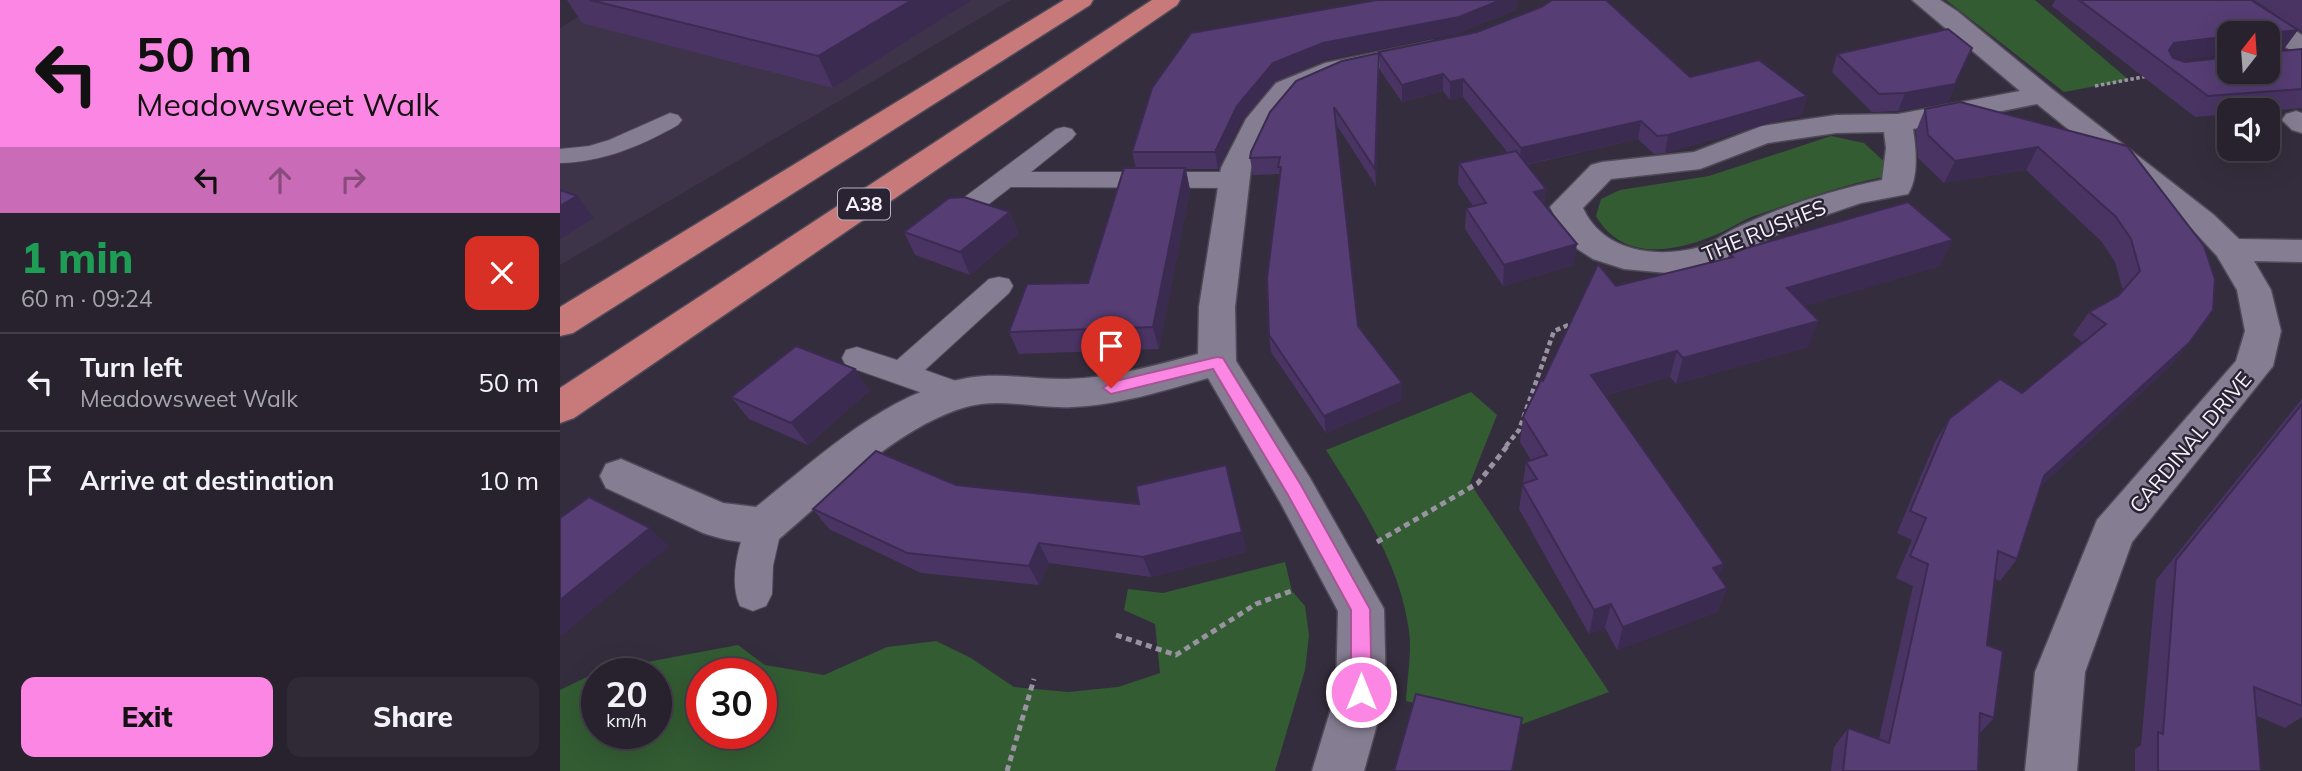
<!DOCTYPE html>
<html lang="en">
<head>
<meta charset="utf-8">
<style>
  :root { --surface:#27222e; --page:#2f2a36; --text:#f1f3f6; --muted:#a4a4aa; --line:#433f4a; --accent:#fc86e4 }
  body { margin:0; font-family:Mulish,sans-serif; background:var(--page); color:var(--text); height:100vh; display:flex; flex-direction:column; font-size:26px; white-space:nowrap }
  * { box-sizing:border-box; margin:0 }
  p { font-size:23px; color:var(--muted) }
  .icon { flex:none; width:38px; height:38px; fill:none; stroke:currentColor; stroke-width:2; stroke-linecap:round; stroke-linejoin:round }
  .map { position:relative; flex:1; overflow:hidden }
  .drawer { display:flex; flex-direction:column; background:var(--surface); width:560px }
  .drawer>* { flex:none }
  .top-card { background:#fc86e4; color:#111; overflow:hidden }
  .needle { width:46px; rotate:17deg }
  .tools { position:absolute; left:1657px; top:21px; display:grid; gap:14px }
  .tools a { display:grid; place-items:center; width:63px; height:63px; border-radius:14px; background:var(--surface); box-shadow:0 7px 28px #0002,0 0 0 2px var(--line); font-size:35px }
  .speed { position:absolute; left:21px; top:658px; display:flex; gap:14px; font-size:35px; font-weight:700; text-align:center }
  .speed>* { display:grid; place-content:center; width:91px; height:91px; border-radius:50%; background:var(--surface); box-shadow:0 7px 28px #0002,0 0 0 2px var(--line); line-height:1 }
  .speed small { font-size:18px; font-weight:400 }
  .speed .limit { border:10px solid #d22; background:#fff; color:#111 }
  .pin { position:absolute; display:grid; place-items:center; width:60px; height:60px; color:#fff; margin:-72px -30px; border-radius:50% 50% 50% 0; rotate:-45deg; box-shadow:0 0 7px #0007 }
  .pin .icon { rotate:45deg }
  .me { position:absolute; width:77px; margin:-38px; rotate:0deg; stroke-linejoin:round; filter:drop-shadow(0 0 5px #0008) }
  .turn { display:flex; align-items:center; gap:24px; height:147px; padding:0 21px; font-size:32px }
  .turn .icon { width:91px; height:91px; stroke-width:2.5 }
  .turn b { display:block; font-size:49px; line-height:60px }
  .lanes { display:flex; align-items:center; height:66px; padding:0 21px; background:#0003; justify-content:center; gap:35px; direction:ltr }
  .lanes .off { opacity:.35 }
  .round { display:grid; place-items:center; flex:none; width:74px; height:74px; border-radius:14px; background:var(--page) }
  .overview { display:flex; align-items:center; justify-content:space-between; height:119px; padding:0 21px }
  h1 { font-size:42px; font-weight:800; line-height:52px; color:#1e9e55 }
  .button { display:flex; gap:14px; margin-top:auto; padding:14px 21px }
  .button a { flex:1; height:80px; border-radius:14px; background:var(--accent); color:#111; font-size:28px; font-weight:800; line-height:80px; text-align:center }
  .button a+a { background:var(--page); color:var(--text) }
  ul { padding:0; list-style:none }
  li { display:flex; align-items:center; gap:21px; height:98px; padding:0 21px; border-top:2px solid var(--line) }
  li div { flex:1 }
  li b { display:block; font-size:26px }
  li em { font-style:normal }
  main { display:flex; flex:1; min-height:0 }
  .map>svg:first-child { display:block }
  .built { fill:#3d344a }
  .green { fill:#335c33; fill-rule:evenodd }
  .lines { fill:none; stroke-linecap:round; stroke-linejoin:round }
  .service-casing { stroke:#4f4a58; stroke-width:2 }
  .minor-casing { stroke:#4f4a58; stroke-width:3 }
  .trunk-casing { stroke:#4f4a58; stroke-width:3 }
  .path-far2 { stroke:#9993a1; stroke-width:3.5; stroke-dasharray:3.5 2.5; stroke-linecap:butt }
  .path-far1 { stroke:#9993a1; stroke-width:4.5; stroke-dasharray:5 3.5; stroke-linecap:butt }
  .path { stroke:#9993a1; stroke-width:5; stroke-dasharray:6 4.5; stroke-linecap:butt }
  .service { fill:#857d91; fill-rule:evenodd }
  .minor { fill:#857d91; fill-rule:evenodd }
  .trunk { fill:#c87a7a; fill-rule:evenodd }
  .wall { fill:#4a3464; fill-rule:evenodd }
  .shaded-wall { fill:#3c2b51 }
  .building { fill:#563d74; stroke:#3c2b51; stroke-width:2; fill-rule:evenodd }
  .route { fill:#fc86e4; stroke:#a45794; stroke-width:2 }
  .labels { text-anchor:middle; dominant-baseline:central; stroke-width:5; stroke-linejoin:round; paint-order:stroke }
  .shield { fill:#2a2333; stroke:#b8b2bf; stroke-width:2 }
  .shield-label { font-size:19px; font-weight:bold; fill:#f5f0fb }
  .street-label { font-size:21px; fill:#f5f0fb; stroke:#2a2333 }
</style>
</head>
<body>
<main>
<section class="drawer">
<div class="top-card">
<div class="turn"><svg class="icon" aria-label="left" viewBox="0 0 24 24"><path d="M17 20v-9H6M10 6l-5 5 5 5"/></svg><div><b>50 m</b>Meadowsweet Walk</div></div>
<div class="lanes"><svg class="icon" aria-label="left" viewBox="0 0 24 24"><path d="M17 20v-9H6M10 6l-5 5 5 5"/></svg><svg class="icon off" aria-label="ahead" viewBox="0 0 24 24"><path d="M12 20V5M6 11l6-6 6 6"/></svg><svg class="icon off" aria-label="right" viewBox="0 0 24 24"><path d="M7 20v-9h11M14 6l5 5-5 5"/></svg></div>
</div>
<div class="overview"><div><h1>1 min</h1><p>60 m · 09:24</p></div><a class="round" style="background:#d93025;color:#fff"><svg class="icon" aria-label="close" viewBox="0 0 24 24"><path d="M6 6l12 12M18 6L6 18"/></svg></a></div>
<ul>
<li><svg class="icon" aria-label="left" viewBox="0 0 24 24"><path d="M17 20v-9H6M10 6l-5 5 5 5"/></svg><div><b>Turn left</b><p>Meadowsweet Walk</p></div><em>50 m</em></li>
<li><svg class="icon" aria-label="arrive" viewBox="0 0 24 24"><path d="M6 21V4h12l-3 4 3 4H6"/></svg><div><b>Arrive at destination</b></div><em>10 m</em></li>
</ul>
<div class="button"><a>Exit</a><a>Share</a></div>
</section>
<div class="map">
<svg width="1742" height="771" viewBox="0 0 1742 771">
  <rect width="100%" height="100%" fill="#342d3d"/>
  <polygon class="built" points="44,0 451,0 0,265 0,28"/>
  <g class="green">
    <polygon points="1386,0 1475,0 1569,80 1504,92"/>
    <path d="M1271,136l33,7 25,23 -6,11c-45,9 -86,25 -129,39 -12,4 -22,12 -34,17 -43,19 -97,30 -124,-17l5,-17 19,-9 89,-14z"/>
    <path d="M911,392l26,23 -27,68 139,209 -92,34 -111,-25c1,-22 6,-48 3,-70 -9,-68 -48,-125 -83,-181z"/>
    <path d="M725,562l7,29 13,15 4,29 -4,35 -30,101h-715v-81l39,-19 139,-26 27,20 59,10 63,-28 49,-6 35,17 43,29 54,5 50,-5 42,-14 -5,-49 -31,-14 4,-21 35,4zM37,674h59v59h-59zM142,674h59v59h-59z"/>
  </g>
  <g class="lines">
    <g class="service-casing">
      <g id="service">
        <path d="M110,113l8,2 4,5 -4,5c-37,21 -75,37 -118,38v-14l29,-3 20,-6z"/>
        <polygon points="504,127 512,129 516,134 512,139 471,172 674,172 683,175 687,180 683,185 674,188 451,187 412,217 403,219 394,217 390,211 394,205 496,129"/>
        <polygon points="439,277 449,279 453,286 449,293 365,370 410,386 415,394 410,402 399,406 388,402 286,366 282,358 286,350 297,347 337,360 429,279"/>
        <path d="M204,511l13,5 5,10 -9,40 -1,28 -6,12 -13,5 -13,-5c-12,-25 -1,-66 11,-90z"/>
      </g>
    </g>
    <g class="minor-casing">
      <g id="minor">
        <path d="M1352,0h28l17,11 95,78 162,126 25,24 63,1v22l-48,-1 17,29 10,41 -8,35 -141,176 -47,130 -8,99h-52l10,-99 62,-152 139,-159 9,-30 -8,-41 -20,-34 -25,-27 -155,-125 -124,25c3,19 6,48 -5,65l-47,9 -41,14 -47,19 -54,28 -52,9 -43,-4 -31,-10 -17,-11 -13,-15 -13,-26 41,-42 11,-3 92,-10 68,-26 74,-11 62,-1 122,-23zM1324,132l2,16 -4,32c-35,7 -70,17 -104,30 -15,6 -30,12 -44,19 -11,6 -22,14 -34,18 -43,12 -97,5 -117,-39l28,-29 89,-10 68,-26 68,-10z"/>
        <polygon points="1660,0 1689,0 1742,35 1742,54 1733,52 1663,5"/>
        <path d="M872,41l9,2 4,6 -4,6 -99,20 -46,20 -26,32 -19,41 -16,139 1,54 74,117 74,131 2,83 -22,79h-52l24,-79 2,-81 -58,-109 -72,-124c-45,13 -89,27 -136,29 -34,2 -73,-10 -106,0 -69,20 -133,86 -187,132 -24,8 -52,2 -76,-6l-97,-45 -6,-12 6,-12 15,-5 102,44 33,4c63,-50 129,-114 211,-129 34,-6 68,2 101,1 45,-1 88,-14 130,-25l1,-47 22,-139 25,-49 30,-36 49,-20z"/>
        <polygon points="1736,111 1742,113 1742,133 1732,130 1722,120 1726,114"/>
      </g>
    </g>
    <g class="trunk-casing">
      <g id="trunk">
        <polygon points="504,0 533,0 530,5 13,333 0,336 0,307"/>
        <polygon points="592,0 620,0 617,5 14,418 0,423 0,388"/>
      </g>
    </g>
    <polyline class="path-far2" points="1535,86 1588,76"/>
    <polyline class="path-far1" points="946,446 959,430 994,331 1013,323"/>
    <g class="path">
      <polyline points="817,542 918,483 948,445"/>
      <polyline points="556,635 616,655 696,604 734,590"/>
      <polyline points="447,771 474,679"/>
    </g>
    <use href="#service" class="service"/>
    <use href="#minor" class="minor"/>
    <use href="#trunk" class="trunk"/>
  </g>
  <g class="wall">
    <polygon points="7,0 412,0 273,88 22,23"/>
    <polygon points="817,0 957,0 956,10 898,33 764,60 715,81 680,123 658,169 626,169 630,190 599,349 459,354 449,332 528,283 576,168 572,152"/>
    <path d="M1495,0h196l33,49 -4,1v1l22,-2v59l-34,3 -38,-1v4l-35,3 -143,-111zM1670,33h38v39l-88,-12z"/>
    <polygon points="1694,0 1742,0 1742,32"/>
    <polygon points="819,52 1130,77 1247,96 1242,114 1105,153 1094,154 1078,139 966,165 986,189 984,204 1014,265 943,286 905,229 906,208 913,206 898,184 899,163 948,153 903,97 890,100 883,91 842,102 820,70"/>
    <polygon points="819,53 819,70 816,186 776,124 798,326 842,383 842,400 766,433 711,352 709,335 720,177 719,174 693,175 690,158"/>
    <polygon points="1277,54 1388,102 1338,111 1312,112 1272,72"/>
    <polygon points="1365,109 1567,146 1629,343 1610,366 1481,486 1457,559 1440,581 1435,579 1427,645 1434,718 1420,733 1418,771 1271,771 1274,747 1288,728 1319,739 1353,586 1336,578 1352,540 1337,533 1375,442 1389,419 1462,393 1523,343 1513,335 1529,312 1558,296 1563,291 1555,262 1541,241 1466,170 1384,183 1358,158 1356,131"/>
    <polygon points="450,212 458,234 410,275 355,255 344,232"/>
    <polygon points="1169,253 1380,266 1244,306 1248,347 1116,384 1110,377 1046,395 1167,588 1157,612 1057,650 1045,628 1029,634 959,509 966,462 971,460 960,442 963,417 983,381 1056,286 1168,258"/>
    <polygon points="295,369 309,391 248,445 189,419 171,397"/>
    <polygon points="1742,399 1742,717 1725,728 1697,716 1701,771 1575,771 1575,749 1581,745 1596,580"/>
    <polygon points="396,485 687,552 591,577 489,563 479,585 361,573 269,529 253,509"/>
  </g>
  <g class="shaded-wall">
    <polygon points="352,0 412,0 273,88 258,56"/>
    <polygon points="941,0 957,0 956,10 898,33 764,60 715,81 680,123 658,169 655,152 677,106 713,63 763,43"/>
    <polygon points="1738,30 1724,49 1708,51 1719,32"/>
    <polygon points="1670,36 1670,54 1603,63 1614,43"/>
    <polygon points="1412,48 1388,102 1338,111 1345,93"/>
    <polygon points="819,53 819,70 816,186 815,169"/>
    <polygon points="883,74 883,91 842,102 842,85"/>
    <polygon points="903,79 903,97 890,100 890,82"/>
    <polygon points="1247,96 1242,114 1105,153 1108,135"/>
    <polygon points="1081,121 1078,139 959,166 961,148"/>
    <polygon points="1478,147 1466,170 1384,183 1395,161"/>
    <polygon points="625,168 630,190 599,349 593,327"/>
    <polygon points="986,189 983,210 974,192"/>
    <polygon points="17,196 34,218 0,239 0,206"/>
    <polygon points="450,212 458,234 410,275 400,252"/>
    <polygon points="1393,240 1380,266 1218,314 1227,288"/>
    <polygon points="1017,244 1014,265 943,286 944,265"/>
    <polygon points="1259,321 1248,347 1116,384 1123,358"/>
    <polygon points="1629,343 1610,366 1467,499 1484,476"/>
    <polygon points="1117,351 1110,377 1027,400 1031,375"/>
    <polygon points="295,369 309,391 248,445 231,423"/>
    <polygon points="842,383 842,400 766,433 764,416"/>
    <polygon points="666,465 687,552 591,577 583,557"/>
    <polygon points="90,528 109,546 0,637 0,600"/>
    <polygon points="479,543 489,563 479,585 469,566"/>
    <polygon points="1164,564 1154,588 1153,568"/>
    <polygon points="1167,588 1157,612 1057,650 1063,627"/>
    <polygon points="1051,604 1045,628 1029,634 1034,610"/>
  </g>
  <g class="building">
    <polygon points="30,0 352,0 258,56"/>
    <polygon points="817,0 941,0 899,17 763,43 713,63 677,106 655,152 572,152 592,88 631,33"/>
    <polygon points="992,0 1046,0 1130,77 1199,60 1247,96 1108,135 1097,136 1081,121 961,148 903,79 890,82 883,74 842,85 819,52 917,32 981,7"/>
    <path d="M1519,0h172l47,30 -19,2 1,19 22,-2v40l-94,7zM1670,33h38v39h-38v-15l-45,5 -12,-4 -4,-8 5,-7 56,-7z"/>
    <polygon points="1388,29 1412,48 1395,84 1345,93 1319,94 1277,54"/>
    <polygon points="819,53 815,169 774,107 798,326 842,383 764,416 709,335 707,278 721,167 718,167 720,157 690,158 691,152 710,112 736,81 782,61"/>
    <polygon points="1400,102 1567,146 1644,246 1655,279 1653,310 1629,343 1484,476 1457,559 1438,551 1427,645 1443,651 1434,718 1420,713 1418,771 1283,771 1288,728 1329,743 1368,564 1350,556 1366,518 1350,511 1389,419 1440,379 1462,393 1546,324 1529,312 1558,296 1580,271 1571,239 1556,217 1478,147 1395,161 1368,135 1365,109"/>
    <polygon points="956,151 986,189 974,192 1017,244 944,265 906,208 926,203 899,163"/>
    <polygon points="564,168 625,168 593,327 449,332 467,284 528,283"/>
    <polygon points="0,190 17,196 0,206"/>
    <polygon points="404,197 450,212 400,252 344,232 389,198"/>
    <polygon points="1348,202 1393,240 1227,288 1259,321 1123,358 1117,351 1031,375 1164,564 1153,568 1167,588 1063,627 1051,604 1034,610 962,484 977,479 966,462 987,455 963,417 981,380 983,381 1038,264 1056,286 1173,257 1169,253"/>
    <polygon points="236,346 295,369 231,423 171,397"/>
    <polygon points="1742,404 1742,706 1694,687 1701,771 1598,771 1598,732 1603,734 1616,560"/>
    <polygon points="316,451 396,485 579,504 576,486 666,465 682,532 583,557 479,543 469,566 347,553 253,509"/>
    <polygon points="29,497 90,528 0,600 0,518"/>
    <polygon points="856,694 962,718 952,771 834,771"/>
  </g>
  <polygon class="route" points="657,357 663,358 741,485 810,609 812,692 809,699 801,702 794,699 791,692 791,610 728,495 653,369 551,394 543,388 551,382"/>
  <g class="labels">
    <rect class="shield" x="278" y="188.5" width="52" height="31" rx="5"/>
    <g class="shield-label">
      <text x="304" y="204">A38</text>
    </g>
    <g class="street-label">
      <text transform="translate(1204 230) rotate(-22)">THE RUSHES</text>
      <text transform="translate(1630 442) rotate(-50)">CARDINAL DRIVE</text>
    </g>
  </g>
</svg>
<div class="tools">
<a><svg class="needle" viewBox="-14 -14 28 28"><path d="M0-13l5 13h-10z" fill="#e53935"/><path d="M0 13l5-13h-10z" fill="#a4a4aa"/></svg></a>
<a><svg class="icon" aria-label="sound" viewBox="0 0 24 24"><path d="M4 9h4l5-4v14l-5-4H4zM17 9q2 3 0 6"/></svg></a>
</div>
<div class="speed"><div>20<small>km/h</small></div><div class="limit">30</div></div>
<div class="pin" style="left:551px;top:388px;background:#d93025"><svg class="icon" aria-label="arrive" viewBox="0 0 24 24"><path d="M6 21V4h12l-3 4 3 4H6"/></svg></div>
<svg class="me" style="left:801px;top:692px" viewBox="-20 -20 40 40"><circle r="17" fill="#fc86e4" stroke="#fff" stroke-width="3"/><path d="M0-11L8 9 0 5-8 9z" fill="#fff"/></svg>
</div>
</main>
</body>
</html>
